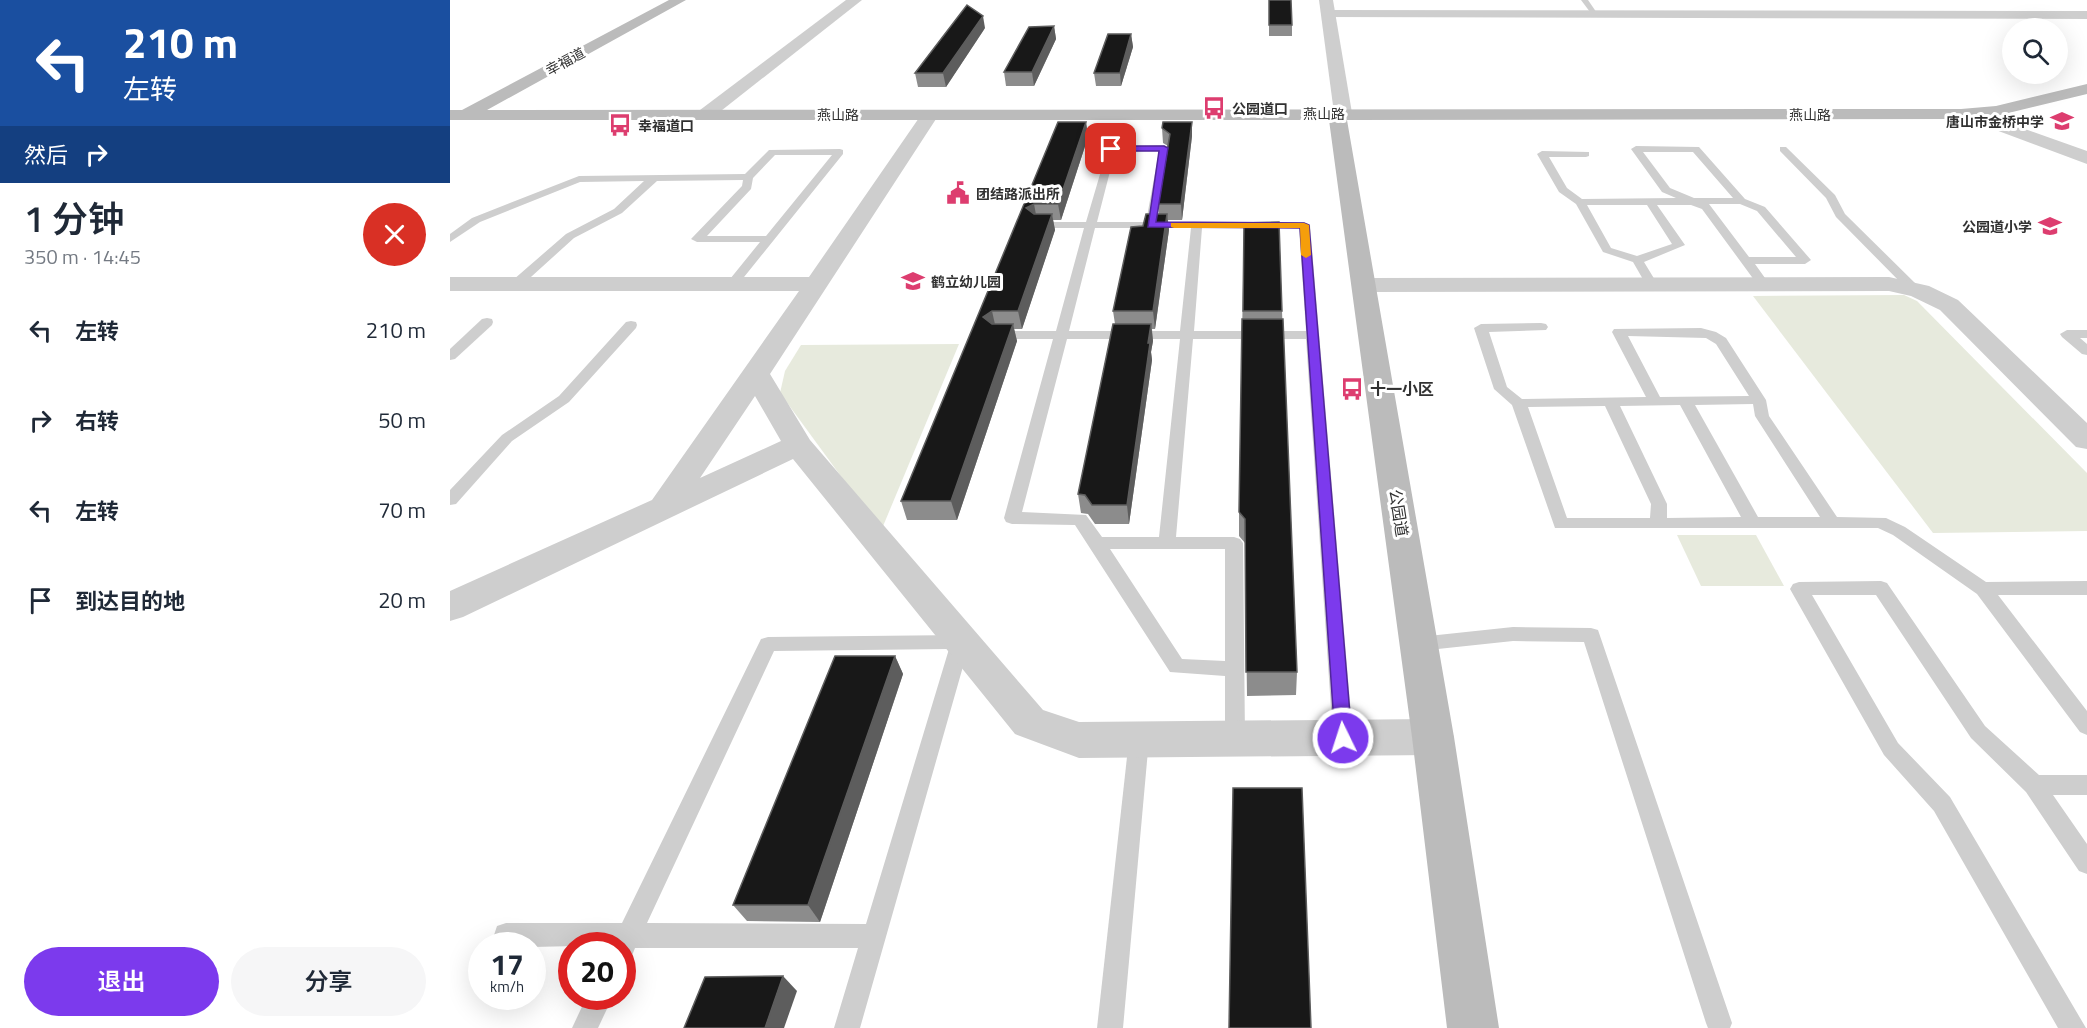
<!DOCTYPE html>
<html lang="zh">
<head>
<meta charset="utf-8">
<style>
  :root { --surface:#fff; --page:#f6f6f7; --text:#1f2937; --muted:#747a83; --accent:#7c3aed }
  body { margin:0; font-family:"Titillium Web","Noto Sans SC",sans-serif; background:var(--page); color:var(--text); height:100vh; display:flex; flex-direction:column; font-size:22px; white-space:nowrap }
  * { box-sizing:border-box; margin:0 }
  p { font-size:20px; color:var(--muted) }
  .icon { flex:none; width:33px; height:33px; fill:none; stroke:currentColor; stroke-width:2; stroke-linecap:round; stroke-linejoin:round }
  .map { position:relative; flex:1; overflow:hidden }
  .side { display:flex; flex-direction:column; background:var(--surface); width:450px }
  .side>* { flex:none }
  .top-card { background:#1a4fa0; color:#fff; overflow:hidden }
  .tools { position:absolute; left:1552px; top:18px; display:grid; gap:12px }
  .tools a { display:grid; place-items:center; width:66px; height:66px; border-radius:50%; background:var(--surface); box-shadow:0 6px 24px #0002; font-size:30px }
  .speed { position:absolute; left:18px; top:932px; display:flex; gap:12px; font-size:30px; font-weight:700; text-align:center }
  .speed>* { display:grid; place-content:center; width:78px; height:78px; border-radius:50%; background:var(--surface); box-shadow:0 6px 24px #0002; line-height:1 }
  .speed small { font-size:15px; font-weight:400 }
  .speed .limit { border:9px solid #d22; background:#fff; color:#111 }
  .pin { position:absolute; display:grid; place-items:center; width:51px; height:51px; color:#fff; margin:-26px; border-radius:12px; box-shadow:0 3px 9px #0006 }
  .me { position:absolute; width:66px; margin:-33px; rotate:356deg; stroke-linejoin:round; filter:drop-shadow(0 0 4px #0008) }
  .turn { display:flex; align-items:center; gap:21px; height:126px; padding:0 24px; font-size:27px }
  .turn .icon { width:78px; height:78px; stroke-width:2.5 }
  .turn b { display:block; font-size:42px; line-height:51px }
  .then { display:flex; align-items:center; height:57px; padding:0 24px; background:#0003; gap:12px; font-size:22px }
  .round { display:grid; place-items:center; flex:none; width:63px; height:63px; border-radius:32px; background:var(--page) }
  .overview { display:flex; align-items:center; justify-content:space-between; height:102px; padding:0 24px }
  h1 { font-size:36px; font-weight:600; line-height:45px }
  .action { display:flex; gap:12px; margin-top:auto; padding:12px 24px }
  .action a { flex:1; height:69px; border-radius:36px; background:var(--accent); color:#fff; font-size:24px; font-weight:600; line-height:69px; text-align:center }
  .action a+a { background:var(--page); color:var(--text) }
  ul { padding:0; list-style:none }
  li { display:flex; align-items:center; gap:18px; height:90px; padding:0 24px }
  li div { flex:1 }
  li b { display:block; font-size:22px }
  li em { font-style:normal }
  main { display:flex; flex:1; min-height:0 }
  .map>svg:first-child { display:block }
  .green { fill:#e7eadd }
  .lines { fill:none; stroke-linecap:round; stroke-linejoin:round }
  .service { fill:#cecece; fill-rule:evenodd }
  .minor { fill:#cecece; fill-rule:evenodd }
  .tertiary { fill:#cecece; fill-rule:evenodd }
  .secondary { fill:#bbb; fill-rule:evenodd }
  .wall { fill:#8c8c8c }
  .shaded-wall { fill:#5d5d5d }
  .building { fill:#181818; stroke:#5d5d5d; stroke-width:1.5 }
  .route { fill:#7c3aed; stroke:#51269a; stroke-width:1.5 }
  .slow { fill:#f59e0b }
  .labels { text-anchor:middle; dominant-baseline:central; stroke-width:6; stroke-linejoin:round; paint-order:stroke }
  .far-street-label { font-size:14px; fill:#313131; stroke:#fff }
  .far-poi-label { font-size:14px; font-weight:bold; fill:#313131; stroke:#fff; text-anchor:start }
  .poi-label { font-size:16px; font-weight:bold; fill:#313131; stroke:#fff; text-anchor:start }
  .street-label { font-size:16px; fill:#313131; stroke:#fff }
</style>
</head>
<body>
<main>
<section class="side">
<div class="top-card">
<div class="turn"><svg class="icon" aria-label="left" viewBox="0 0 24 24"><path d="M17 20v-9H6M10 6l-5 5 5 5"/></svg><div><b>210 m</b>左转</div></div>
<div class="then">然后<svg class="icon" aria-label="right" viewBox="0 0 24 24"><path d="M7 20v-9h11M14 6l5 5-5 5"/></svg></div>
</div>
<div class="overview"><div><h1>1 分钟</h1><p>350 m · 14:45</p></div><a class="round" style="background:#d93025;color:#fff"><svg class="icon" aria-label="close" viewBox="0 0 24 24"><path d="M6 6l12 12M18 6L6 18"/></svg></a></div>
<ul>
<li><svg class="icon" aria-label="left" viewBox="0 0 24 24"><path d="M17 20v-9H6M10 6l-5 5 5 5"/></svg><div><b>左转</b></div><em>210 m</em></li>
<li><svg class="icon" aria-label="right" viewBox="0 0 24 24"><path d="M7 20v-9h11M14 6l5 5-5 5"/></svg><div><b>右转</b></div><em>50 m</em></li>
<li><svg class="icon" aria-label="left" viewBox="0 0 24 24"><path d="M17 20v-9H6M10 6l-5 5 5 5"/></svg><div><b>左转</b></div><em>70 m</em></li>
<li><svg class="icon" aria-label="arrive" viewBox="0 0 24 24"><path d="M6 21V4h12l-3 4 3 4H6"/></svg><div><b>到达目的地</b></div><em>20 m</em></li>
</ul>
<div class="action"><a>退出</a><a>分享</a></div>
</section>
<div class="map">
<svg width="1637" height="1028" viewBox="0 0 1637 1028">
  <rect width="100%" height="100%" fill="#fff"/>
  <g class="green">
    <polygon points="1454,295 1467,301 1637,473 1637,531 1483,533 1303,296"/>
    <polygon points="509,344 431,531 330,393 335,371 351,345"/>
    <polygon points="1227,535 1306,535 1334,586 1251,586"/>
  </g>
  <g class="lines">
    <g class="service">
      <polygon points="1131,0 1138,0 1149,16 1143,16"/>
      <path d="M714,145l5,3 -12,74h147l6,3 43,513 -3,6 -7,3 -7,-3 -3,-6 -27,-399h-113l-17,198h58l6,2 3,4 2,196 -3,6 -7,3 -7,-3 -3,-6v-63l-55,-4 -95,-147 -63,-1 -6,-2 -2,-4 49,-179h-57l-7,-4 7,-4h60l28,-103h-47l-6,-3 6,-3h49l22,-75zM709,151l-13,71h-49l18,-70zM645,228h96l-11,103h-111zM752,228h97l7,103h-112zM617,339h113l-21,198h-57l-16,-22 -64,-3zM660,549h115v112l-43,-2z"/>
      <path d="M1186,146l63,1 46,52 20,8 46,53 -6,4h-50l15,21 -6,4 -4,-1 -58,-79 -11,-4h-34l28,40 -41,17 14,23 -6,4 -4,-1 -15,-26 -30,-10 -27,-48 -17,-12 -22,-38 5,-3 47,1v4l-3,1h-37l18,31 15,11 94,-1 -14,-6 -31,-43zM1193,152h50l40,46h-39l-24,-10zM1259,204h31l17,7 39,46h-47zM1137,205h60l25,39 -35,12 -26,-8z"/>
      <polygon points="1330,147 1336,147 1385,195 1395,214 1466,284 1466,290 1458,290 1386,217 1376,198 1330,151"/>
      <path d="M390,149l3,1v4l-107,133 -4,1 -6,-4 34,-42h-63l-6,-3 51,-53 1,-6 -86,1 -35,32 -48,25 -53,48h-8v-6l53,-46 48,-25 30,-28 -64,1 -100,40 -30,20v-8l22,-16 107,-42 166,-2 24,-24zM325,155h57l-66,81h-59l44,-47 2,-11z"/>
      <polygon points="37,318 42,319 43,322 42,325 5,359 0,360 0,349 32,319"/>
      <polygon points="181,321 186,322 187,325 186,328 119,402 62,441 6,504 0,505 0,490 52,435 109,396 176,322"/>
      <path d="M1091,323l5,1 2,3 -2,3 -57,2 18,55 15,12 124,-2 -34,-65 2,-3 87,-1 15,4 10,6 40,62 3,16 68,101 49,1 19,9 81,55 101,-1v14h-89l89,116v24l-7,-3 -103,-138 -84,-59 -15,-7h-323l-43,-123 -18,-16 -20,-61 7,-4zM1178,336l78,2 10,6 33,52 -89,1zM1303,404l2,12 65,101h-62l-63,-112zM1230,405l61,112 -74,1v-14l-47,-98zM1155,406l46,98 -1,14h-83l-39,-111z"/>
      <polygon points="1617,330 1637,330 1637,338 1630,338 1637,344 1637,355 1632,354 1612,337 1610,334"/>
      <polygon points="1431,581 1437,583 1535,726 1589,775 1637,775 1637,795 1603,795 1637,844 1637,874 1629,871 1576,792 1521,738 1426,595 1362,595 1448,743 1500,797 1636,1028 1608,1028 1484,811 1434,755 1340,589 1343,584 1349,582"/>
      <polygon points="1063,627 1141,628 1148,630 1282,1023 1280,1028 1258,1028 1256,1023 1134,642 1063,641 969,651 962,649 960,644 962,639 969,637"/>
      <path d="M511,635l7,2 2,5 -110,386h-26l24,-80h-223l-4,10 -9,3v-16l-90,2v-2l-35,-1 -3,-9 3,-9 9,-3h116l139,-284 7,-2zM499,649l-83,275 -219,-1 127,-272z"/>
      <polygon points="689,730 696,733 699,739 673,1028 647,1028 679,739 682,733"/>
      <polygon points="137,996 163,996 148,1028 122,1028"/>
    </g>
    <g class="minor">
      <polygon points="396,0 412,0 262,118 250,118 247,114 250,110"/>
      <polygon points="878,10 1637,11 1637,19 873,17 871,14"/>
      <path d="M477,114l6,1 3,4 -166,255 40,66 233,270 36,12 354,-3 15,6 6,12 -6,12 -15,6 -354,3 -64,-24 -222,-275 -330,158 -13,4v-30l202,-91 147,-209h-349v-14h359l112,-162zM305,396l26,45 -81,37z"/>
      <polygon points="1439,277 1479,286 1508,300 1637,423 1637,449 1626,447 1490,310 1461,296 1439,291 914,292 905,290 902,285 905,280 914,278"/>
    </g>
    <g class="tertiary">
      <polygon points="869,0 883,0 902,113 899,117 887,117 884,113"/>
      <polygon points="1533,114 1637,151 1637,164 1527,123 1524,119 1527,115"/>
    </g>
    <polygon class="secondary" points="219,0 236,0 37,110 1511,109 1546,106 1637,84 1637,94 1546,116 1511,119 897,120 1004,737 1049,1028 997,1028 962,737 879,120 0,120 0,110 12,110"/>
  </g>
  <g class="wall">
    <polygon points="819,0 842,25 842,36 819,36"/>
    <polygon points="604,26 606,39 584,86 556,86 554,72"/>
    <polygon points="535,28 496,87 468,87 465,73"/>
    <polygon points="681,34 683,47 671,86 646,86 644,73"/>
    <polygon points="608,122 636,122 638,137 611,220 603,220 605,230 572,329 564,329 567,341 507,520 457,520 451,501"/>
    <polygon points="742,122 742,136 732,220 718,220 719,230 705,329 702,329 703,341 701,352 702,360 679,524 645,524 638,514 631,513 628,494 665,324 663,311 693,226 709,214 708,204 718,146 713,143 712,128"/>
    <polygon points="794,223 832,311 847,672 846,695 797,696 795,543 789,536 789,512"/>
    <polygon points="445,656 453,674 370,922 297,921 283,905"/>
  </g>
  <g class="shaded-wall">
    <polygon points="533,16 535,28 496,87 493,73"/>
    <polygon points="604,26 606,39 584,86 582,72"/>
    <polygon points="681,34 683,47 671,86 670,73"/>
    <polygon points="636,122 638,137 611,220 608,204"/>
    <polygon points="742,122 742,136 732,220 731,204"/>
    <polygon points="584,204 587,220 576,208"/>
    <polygon points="602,214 605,230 572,329 568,311"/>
    <polygon points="717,214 719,230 705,329 703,311"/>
    <polygon points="542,311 546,329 533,317"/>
    <polygon points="563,324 567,341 507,520 501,501"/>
    <polygon points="701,324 703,341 701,352 702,360 679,524 677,505"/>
    <polygon points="445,656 453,674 370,922 358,905"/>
    <polygon points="333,976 347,991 334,1028 315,1028"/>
  </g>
  <g class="building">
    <polygon points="819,0 841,0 842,25 819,25"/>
    <polygon points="517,5 533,16 493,73 465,73"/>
    <polygon points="604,26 582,72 554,72 579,27"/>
    <polygon points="658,34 681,34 670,73 644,73"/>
    <polygon points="608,122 636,122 608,204 584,204 576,208 584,214 602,214 568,311 542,311 533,317 542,324 563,324 501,501 451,501"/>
    <polygon points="713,122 742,122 731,204 708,204 720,134 712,128"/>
    <polygon points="696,214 717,214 703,311 663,311 681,227 693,226"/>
    <polygon points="829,222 832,311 793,311 794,223"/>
    <polygon points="792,319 833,319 847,672 796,672 795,519 789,512"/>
    <polygon points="663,324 701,324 698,343 700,343 677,505 642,505 635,495 628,494"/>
    <polygon points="385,656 445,656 358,905 283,905"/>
    <polygon points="783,788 852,788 861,1028 779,1028"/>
    <polygon points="333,976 315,1028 234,1028 255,977"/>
  </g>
  <polygon class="route" points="714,146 718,148 706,222 854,223 859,225 902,738 899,743 893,745 887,743 885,738 850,228 698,227 709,151 661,151 657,149 661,146"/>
  <polygon class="slow" points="721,223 854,223 859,225 861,255 856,258 851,255 850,228 724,228 721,227"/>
  <defs>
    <g id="bus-bare" transform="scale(1.8)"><path d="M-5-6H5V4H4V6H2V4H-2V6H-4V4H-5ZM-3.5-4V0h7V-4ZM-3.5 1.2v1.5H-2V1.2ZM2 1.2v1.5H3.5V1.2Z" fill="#dd3d6f" stroke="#fff" stroke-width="2.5" paint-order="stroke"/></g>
    <g id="school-bare" transform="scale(1.8)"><path d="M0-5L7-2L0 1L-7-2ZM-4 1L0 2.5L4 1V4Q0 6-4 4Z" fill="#dd3d6f" stroke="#fff" stroke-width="2.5" paint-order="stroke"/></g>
    <g id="civic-bare" transform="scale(1.8)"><path d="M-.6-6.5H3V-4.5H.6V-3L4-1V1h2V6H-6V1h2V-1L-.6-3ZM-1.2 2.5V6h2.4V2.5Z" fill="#dd3d6f" stroke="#fff" stroke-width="2.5" paint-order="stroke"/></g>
  </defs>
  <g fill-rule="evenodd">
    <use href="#bus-bare" x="764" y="108"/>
    <use href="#school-bare" x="1612" y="121"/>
    <use href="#bus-bare" x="170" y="125"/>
    <use href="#civic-bare" x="508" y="193"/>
    <use href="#school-bare" x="1600" y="226"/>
    <use href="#school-bare" x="463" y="281"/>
    <use href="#bus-bare" x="902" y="389"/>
  </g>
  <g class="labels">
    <g class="far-street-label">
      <text transform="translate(115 61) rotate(-28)">幸福道</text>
      <text x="874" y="113">燕山路</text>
      <text x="388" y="114">燕山路</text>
      <text x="1360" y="114">燕山路</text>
    </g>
    <g class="far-poi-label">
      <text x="782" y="108">公园道口</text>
      <text x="1594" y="121" text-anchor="end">唐山市金桥中学</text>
      <text x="188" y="125">幸福道口</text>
      <text x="526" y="193">团结路派出所</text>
      <text x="1582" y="226" text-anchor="end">公园道小学</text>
      <text x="481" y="281">鹤立幼儿园</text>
    </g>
    <g class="poi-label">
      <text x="920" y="389">十一小区</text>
    </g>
    <g class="street-label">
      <text transform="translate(949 513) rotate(81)">公园道</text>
    </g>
  </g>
</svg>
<div class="tools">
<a><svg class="icon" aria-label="search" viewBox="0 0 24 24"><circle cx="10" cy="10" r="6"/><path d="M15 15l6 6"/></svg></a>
</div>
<div class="speed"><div>17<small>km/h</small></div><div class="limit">20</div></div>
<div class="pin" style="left:661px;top:149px;background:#d93025"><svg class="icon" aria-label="arrive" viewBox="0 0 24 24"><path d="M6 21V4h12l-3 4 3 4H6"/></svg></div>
<svg class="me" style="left:893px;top:738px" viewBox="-20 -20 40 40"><circle r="17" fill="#7c3aed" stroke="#fff" stroke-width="3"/><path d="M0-11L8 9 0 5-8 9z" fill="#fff"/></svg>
</div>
</main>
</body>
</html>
